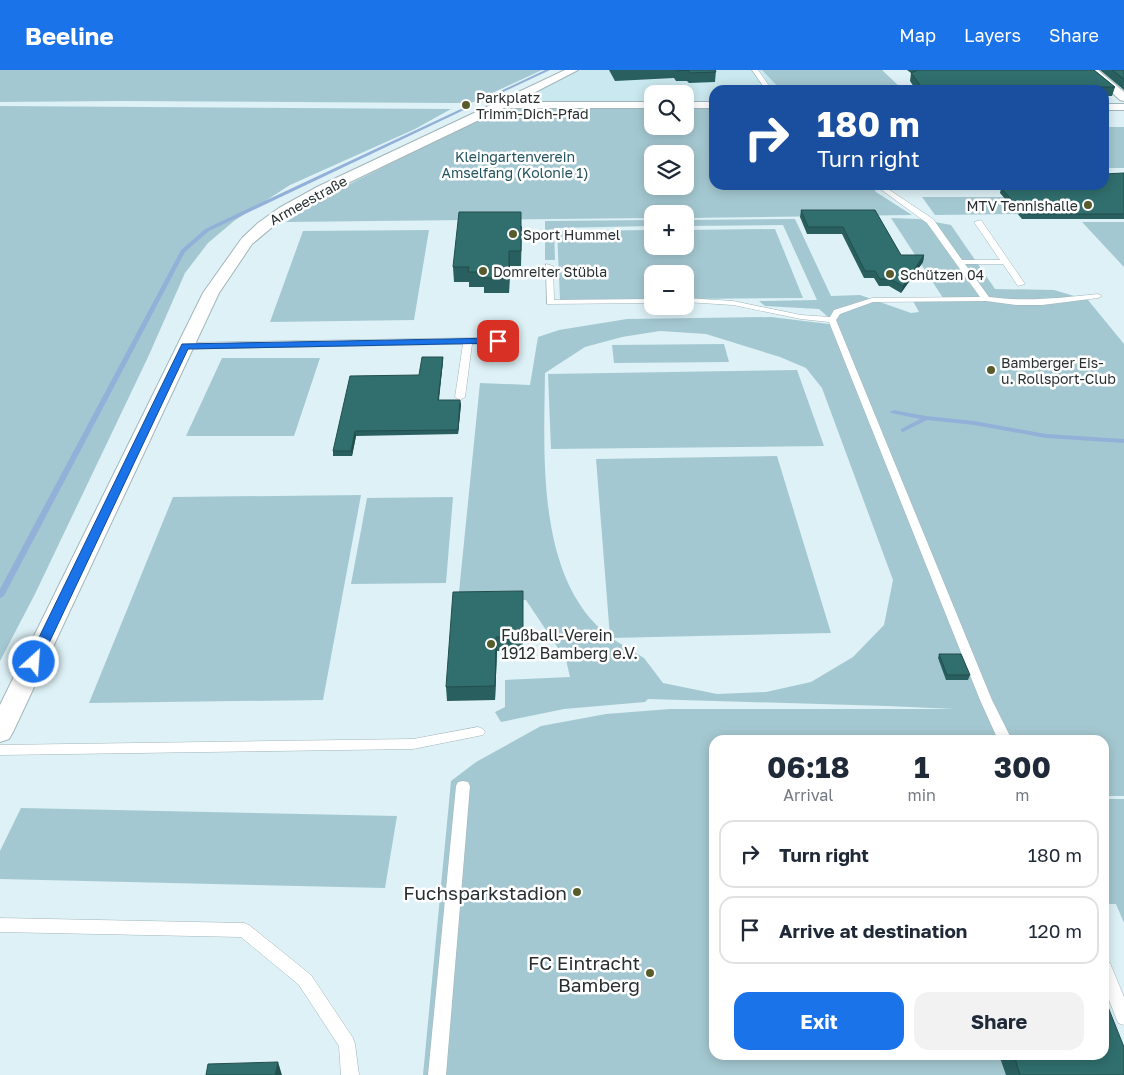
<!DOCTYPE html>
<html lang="en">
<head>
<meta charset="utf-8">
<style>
  :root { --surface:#fff; --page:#f2f2f3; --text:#1f2937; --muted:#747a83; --line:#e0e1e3; --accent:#1a73e8 }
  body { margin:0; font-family:"Golos Text",sans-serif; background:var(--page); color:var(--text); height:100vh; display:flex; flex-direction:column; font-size:19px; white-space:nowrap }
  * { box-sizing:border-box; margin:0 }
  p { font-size:16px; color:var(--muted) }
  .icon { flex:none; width:28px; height:28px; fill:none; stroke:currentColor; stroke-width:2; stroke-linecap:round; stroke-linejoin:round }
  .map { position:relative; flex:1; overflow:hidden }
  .drawer { position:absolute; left:709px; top:665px; width:400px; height:325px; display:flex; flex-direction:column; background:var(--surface); border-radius:15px; box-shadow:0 2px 12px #0003 }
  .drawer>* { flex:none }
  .top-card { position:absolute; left:709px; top:15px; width:400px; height:105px; border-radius:15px; box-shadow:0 2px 12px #0003; background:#1a4fa0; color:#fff; overflow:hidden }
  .tools { position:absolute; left:644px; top:15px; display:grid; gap:10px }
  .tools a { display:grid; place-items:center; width:50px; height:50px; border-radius:10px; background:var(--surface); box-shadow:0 2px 12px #0003; font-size:25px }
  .pin { position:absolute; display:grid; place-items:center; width:42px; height:42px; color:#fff; margin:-21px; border-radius:10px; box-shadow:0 2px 8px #0006 }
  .me { position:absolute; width:55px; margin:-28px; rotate:26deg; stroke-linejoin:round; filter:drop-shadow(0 0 4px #0008) }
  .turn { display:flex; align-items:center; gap:18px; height:105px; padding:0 25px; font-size:22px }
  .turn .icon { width:65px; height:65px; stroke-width:2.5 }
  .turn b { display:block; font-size:35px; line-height:42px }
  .eta { display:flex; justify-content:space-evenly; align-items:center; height:85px; text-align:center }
  .eta b { font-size:30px; font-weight:700; line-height:35px }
  .action { display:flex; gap:10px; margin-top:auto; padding:10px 25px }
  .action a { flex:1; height:58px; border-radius:15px; background:var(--accent); color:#fff; font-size:20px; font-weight:700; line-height:58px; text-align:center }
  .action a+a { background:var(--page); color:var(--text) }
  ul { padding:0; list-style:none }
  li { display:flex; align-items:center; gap:15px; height:68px; margin:0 10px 8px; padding:0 15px; border:2px solid var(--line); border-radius:15px }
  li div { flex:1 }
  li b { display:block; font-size:19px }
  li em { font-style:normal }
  header { display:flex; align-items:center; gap:30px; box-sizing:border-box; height:70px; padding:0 25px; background:var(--accent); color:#fff }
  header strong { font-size:24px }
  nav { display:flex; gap:28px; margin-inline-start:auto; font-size:18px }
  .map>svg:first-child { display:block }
  .built { fill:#cae8ef }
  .green { fill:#a4c8d1; fill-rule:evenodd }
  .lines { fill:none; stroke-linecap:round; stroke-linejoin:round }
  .stream { fill:#93b1d8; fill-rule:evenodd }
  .service-casing { stroke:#a2b6ba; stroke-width:1 }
  .minor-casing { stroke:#a2b6ba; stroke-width:2 }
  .service { fill:#fff; fill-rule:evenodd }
  .minor { fill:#fff; fill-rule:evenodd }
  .wall { fill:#295f5f }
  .shaded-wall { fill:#224e4d }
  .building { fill:#306f6e; stroke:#224e4d }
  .route { fill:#1a73e8; stroke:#114b97 }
  .poi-dot { fill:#575c2a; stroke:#fff; stroke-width:2 }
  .labels { text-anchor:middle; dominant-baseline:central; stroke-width:5; stroke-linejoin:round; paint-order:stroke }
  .far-poi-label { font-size:14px; fill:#272f30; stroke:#fff; text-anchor:start }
  .far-park-label { font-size:14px; fill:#21545f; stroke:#fff }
  .far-street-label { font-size:14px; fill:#272f30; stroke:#fff }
  .poi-label { font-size:16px; fill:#272f30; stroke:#fff; text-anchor:start }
  .near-poi-label { font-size:19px; fill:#272f30; stroke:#fff; text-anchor:end }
</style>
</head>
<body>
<header>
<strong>Beeline</strong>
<nav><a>Map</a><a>Layers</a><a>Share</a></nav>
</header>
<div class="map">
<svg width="1124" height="1005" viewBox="0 0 1124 1005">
  <rect width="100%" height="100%" fill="#ddf1f6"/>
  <polygon class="built" points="580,0 762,0 781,20 714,20 714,32 685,32 685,24 652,24 652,32 513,32"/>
  <g class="green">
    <polygon points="0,0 542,0 471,33 450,33 121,31 0,32"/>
    <polygon points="762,0 882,0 903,20 781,20"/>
    <polygon points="0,36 451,39 415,59 290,115 234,151 208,173 185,203 149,285 35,524 0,591"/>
    <path d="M502,37l150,1v18h33v-18h29v77h157l5,7 36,23 -227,3v-4h-33v4l-366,4 40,-26zM652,84h33v32h-33z"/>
    <rect x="1104" y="57" width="20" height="41"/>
    <polygon points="920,115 990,115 994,120 923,120"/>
    <polygon points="922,127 1008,127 1023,144 935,145"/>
    <path d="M891,148l28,1 32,6 44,64 59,1 34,10 36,44v452h-20v-56h-390v315h390l20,20h-701l28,-294 25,-19 65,-36 65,-12 64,-5h285l-68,-3 -239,-7 -3,3 -81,7 -63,13 -6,-10 10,-5v-27l65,-3 -4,-17 -40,-60 -68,2 22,-219 50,2 8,-48 21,-7 68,-11 144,-2 66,8 -18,-16 -54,-3 -6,-5 58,-1 -34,-75 -98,1v-6l110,-1 36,77 29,-1 51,18 8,-1 -6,-11h32zM660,261l46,3 74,23 26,11 16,20 71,192 -9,45 -31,32 -42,25 -45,10 -49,2 -54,-11 -19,-25 -33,-20 220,-5 -54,-177 -181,3 14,178c-74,-56 -66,-180 -65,-264l40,-26 37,-10z"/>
    <polygon points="652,150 652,156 554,158 555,190 545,190 545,151"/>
    <polygon points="1082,152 1124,152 1124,197"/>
    <polygon points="775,159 803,228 685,229 685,204 652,204 652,229 560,230 557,161 652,160 652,176 685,176 685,160"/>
    <polygon points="429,160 414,250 270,252 303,161"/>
    <polygon points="724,274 729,292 614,293 612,275"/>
    <polygon points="222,288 320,288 294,366 186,366"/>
    <polygon points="797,300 824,376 551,379 548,304"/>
    <polygon points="361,425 323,630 89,633 173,427"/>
    <polygon points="453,427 446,513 351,514 367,428"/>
    <polygon points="1104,729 1124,729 1124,853 1116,834 1104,834"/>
    <polygon points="21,738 397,746 385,818 0,809 0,781"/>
  </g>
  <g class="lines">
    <g class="stream">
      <polygon points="545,0 550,0 482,32 479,31"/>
      <polygon points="463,38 466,39 209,161 185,182 4,526 0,528 0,519 181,180 205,159"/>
      <polygon points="893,340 926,346 974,351 1046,364 1124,369 1124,373 1046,368 974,355 927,350 903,362 901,361 901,359 920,349 891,343 890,342"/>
    </g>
    <g class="service-casing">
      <g id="service">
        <polygon points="752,0 758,0 772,20 766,20"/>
        <path d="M875,115h7l51,34 29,41h38l-26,-38 7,-2 44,64 -7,2 -15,-22h-38l24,33c38,5 70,1 109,-3l4,2 -4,2 -56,7h-26l-30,-4 -113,1 -33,12 -4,6 156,380 20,40h-14l-18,-40 -151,-378 -28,-3 -68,-14 -48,-3v-4l48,3 68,14 29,2 4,-7 38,-12 108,-1 -53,-74z"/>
        <polygon points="546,194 553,196 554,230 652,229 652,233 547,234"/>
        <polygon points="468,268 513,268 517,271 513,274 472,274 465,327 460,330 455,327 463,274 185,279 181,276 185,273"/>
        <polygon points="478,657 483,659 485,662 483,665 413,679 0,685 0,675 413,669"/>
        <polygon points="463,711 468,712 470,716 446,1005 428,1005 456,716 458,712"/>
        <polygon points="0,848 244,853 249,855 311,905 353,968 355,974 359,1005 341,1005 339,976 299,915 241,867 0,862"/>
        <polygon points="1104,891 1110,893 1124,927 1124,955 1118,953 1104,917"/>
      </g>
    </g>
    <g class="minor-casing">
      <g id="minor">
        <polygon points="565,0 578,0 516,32 652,32 652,38 504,38 327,123 282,149 252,174 219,223 13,662 9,669 0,672 0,635 203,223 242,168 258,153 279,138 317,117"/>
        <polygon points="1087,0 1098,0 1124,22 1124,31 1120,30"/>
        <rect x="685" y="32" width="29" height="6"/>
        <rect x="1104" y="34" width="20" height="6"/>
      </g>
    </g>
    <use href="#service" class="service"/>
    <use href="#minor" class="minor"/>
  </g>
  <g class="wall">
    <polygon points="609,0 716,0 715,12 689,13 687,11 676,11 674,8 615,11"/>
    <polygon points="907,0 1094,0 1115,17 1112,26 1104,26 1104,20 916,20 910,11 911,3"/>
    <polygon points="1100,0 1124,0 1124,20"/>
    <polygon points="1124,103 1124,149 1022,149 1000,123 1001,118 1040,117 1038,115 1104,115"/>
    <polygon points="801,140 875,140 901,185 924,185 923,192 901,223 889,216 879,216 874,208 864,208 842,164 807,164 800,147"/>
    <polygon points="522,156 521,196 510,196 509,223 484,223 484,217 469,217 469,212 454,212 453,197"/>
    <polygon points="443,287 443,291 439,330 461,334 458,364 356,366 352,386 333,386 333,381 419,305"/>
    <polygon points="523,521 523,581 497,581 495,630 447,631 446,617"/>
    <polygon points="939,584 970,605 968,610 946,610 938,588"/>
    <polygon points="999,985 1104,985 1124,1005 1006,1005"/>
  </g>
  <g class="shaded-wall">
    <polygon points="509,181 510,196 509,223"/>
    <polygon points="924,185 923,192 901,223 903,216"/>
    <polygon points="443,287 443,291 438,334 438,330"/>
    <polygon points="460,330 461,334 458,364 458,360"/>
    <polygon points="355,361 356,366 352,386 351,381"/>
    <polygon points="496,567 497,581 495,630 495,616"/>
    <polygon points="278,992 282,1005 275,1005"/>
  </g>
  <g class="building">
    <polygon points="676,0 715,0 716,2 690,3 688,0 677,1"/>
    <polygon points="918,0 1094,0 1115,17 1083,17 1086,20 924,20 911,3"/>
    <polygon points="1112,0 1124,0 1124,9"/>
    <polygon points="1124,103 1124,144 1024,144 1001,118 1042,117 1041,115 1104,115 1104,104"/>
    <polygon points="801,140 875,140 901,185 924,185 903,216 890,209 880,209 875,201 865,201 843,157 808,157"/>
    <polygon points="459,142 521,142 521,181 509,181 509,208 484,208 484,202 468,202 469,197 453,197"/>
    <polygon points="422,287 443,287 438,330 460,330 458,360 355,361 351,381 333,381 350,306 419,305"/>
    <polygon points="523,521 523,567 496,567 495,616 446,617 453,522"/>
    <polygon points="939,584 961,584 970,605 947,605"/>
    <polygon points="1104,927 1124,977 1124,1005 1020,1005 1014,985 1104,985"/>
    <polygon points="278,992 275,1005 206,1005 208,994"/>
  </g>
  <polygon class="route" points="498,268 501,269 501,273 188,279 40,592 34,596 29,595 27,592 182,274"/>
  <g class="poi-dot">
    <circle cx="466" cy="35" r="5"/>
    <circle cx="1088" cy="135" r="5"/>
    <circle cx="513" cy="164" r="5"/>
    <circle cx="483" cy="201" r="5"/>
    <circle cx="890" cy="204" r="5"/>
    <circle cx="991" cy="300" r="5"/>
    <circle cx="491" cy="574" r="5"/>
    <circle cx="577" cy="822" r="5"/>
    <circle cx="650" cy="903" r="5"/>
  </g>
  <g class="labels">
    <g class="far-poi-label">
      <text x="476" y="27">Parkplatz<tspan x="476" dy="16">Trimm-Dich-Pfad</tspan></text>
      <text x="1078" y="135" text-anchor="end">MTV Tennishalle</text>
      <text x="523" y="164">Sport Hummel</text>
      <text x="493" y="201">Domreiter Stübla</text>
      <text x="900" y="204">Schützen 04</text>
      <text x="1001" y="292">Bamberger Eis-<tspan x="1001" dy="16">u. Rollsport-Club</tspan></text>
    </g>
    <g class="far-park-label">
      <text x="515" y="86">Kleingartenverein<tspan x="515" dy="16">Amselfang (Kolonie 1)</tspan></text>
    </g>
    <g class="far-street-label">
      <text transform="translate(308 130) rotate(-29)">Armeestraße</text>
    </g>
    <g class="poi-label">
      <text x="501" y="565">Fußball-Verein<tspan x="501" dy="18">1912 Bamberg e.V.</tspan></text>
    </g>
    <g class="near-poi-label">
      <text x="567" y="822">Fuchsparkstadion</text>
      <text x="640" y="892">FC Eintracht<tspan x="640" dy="22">Bamberg</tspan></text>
    </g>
  </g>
</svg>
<div class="tools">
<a><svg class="icon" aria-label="search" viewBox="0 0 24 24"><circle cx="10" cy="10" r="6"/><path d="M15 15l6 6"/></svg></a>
<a><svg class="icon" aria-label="layers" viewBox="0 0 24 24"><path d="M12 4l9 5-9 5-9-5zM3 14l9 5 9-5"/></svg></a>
<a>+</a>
<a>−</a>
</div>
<div class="pin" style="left:498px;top:271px;background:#d93025"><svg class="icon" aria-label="arrive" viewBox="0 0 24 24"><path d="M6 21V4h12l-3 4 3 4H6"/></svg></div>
<svg class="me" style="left:34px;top:592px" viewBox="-20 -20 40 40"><circle r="17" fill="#1a73e8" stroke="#fff" stroke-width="3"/><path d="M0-11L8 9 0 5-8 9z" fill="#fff"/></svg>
<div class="top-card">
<div class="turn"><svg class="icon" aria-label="right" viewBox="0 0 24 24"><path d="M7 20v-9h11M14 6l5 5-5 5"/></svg><div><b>180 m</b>Turn right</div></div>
</div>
<section class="drawer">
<div class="eta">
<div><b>06:18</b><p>Arrival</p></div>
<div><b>1</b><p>min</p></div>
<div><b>300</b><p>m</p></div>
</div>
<ul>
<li><svg class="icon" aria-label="right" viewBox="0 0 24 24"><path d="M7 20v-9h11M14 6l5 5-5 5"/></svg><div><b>Turn right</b></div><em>180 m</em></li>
<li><svg class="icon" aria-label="arrive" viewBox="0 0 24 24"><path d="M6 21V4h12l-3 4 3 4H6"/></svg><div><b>Arrive at destination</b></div><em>120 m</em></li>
</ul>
<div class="action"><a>Exit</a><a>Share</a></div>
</section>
</div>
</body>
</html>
